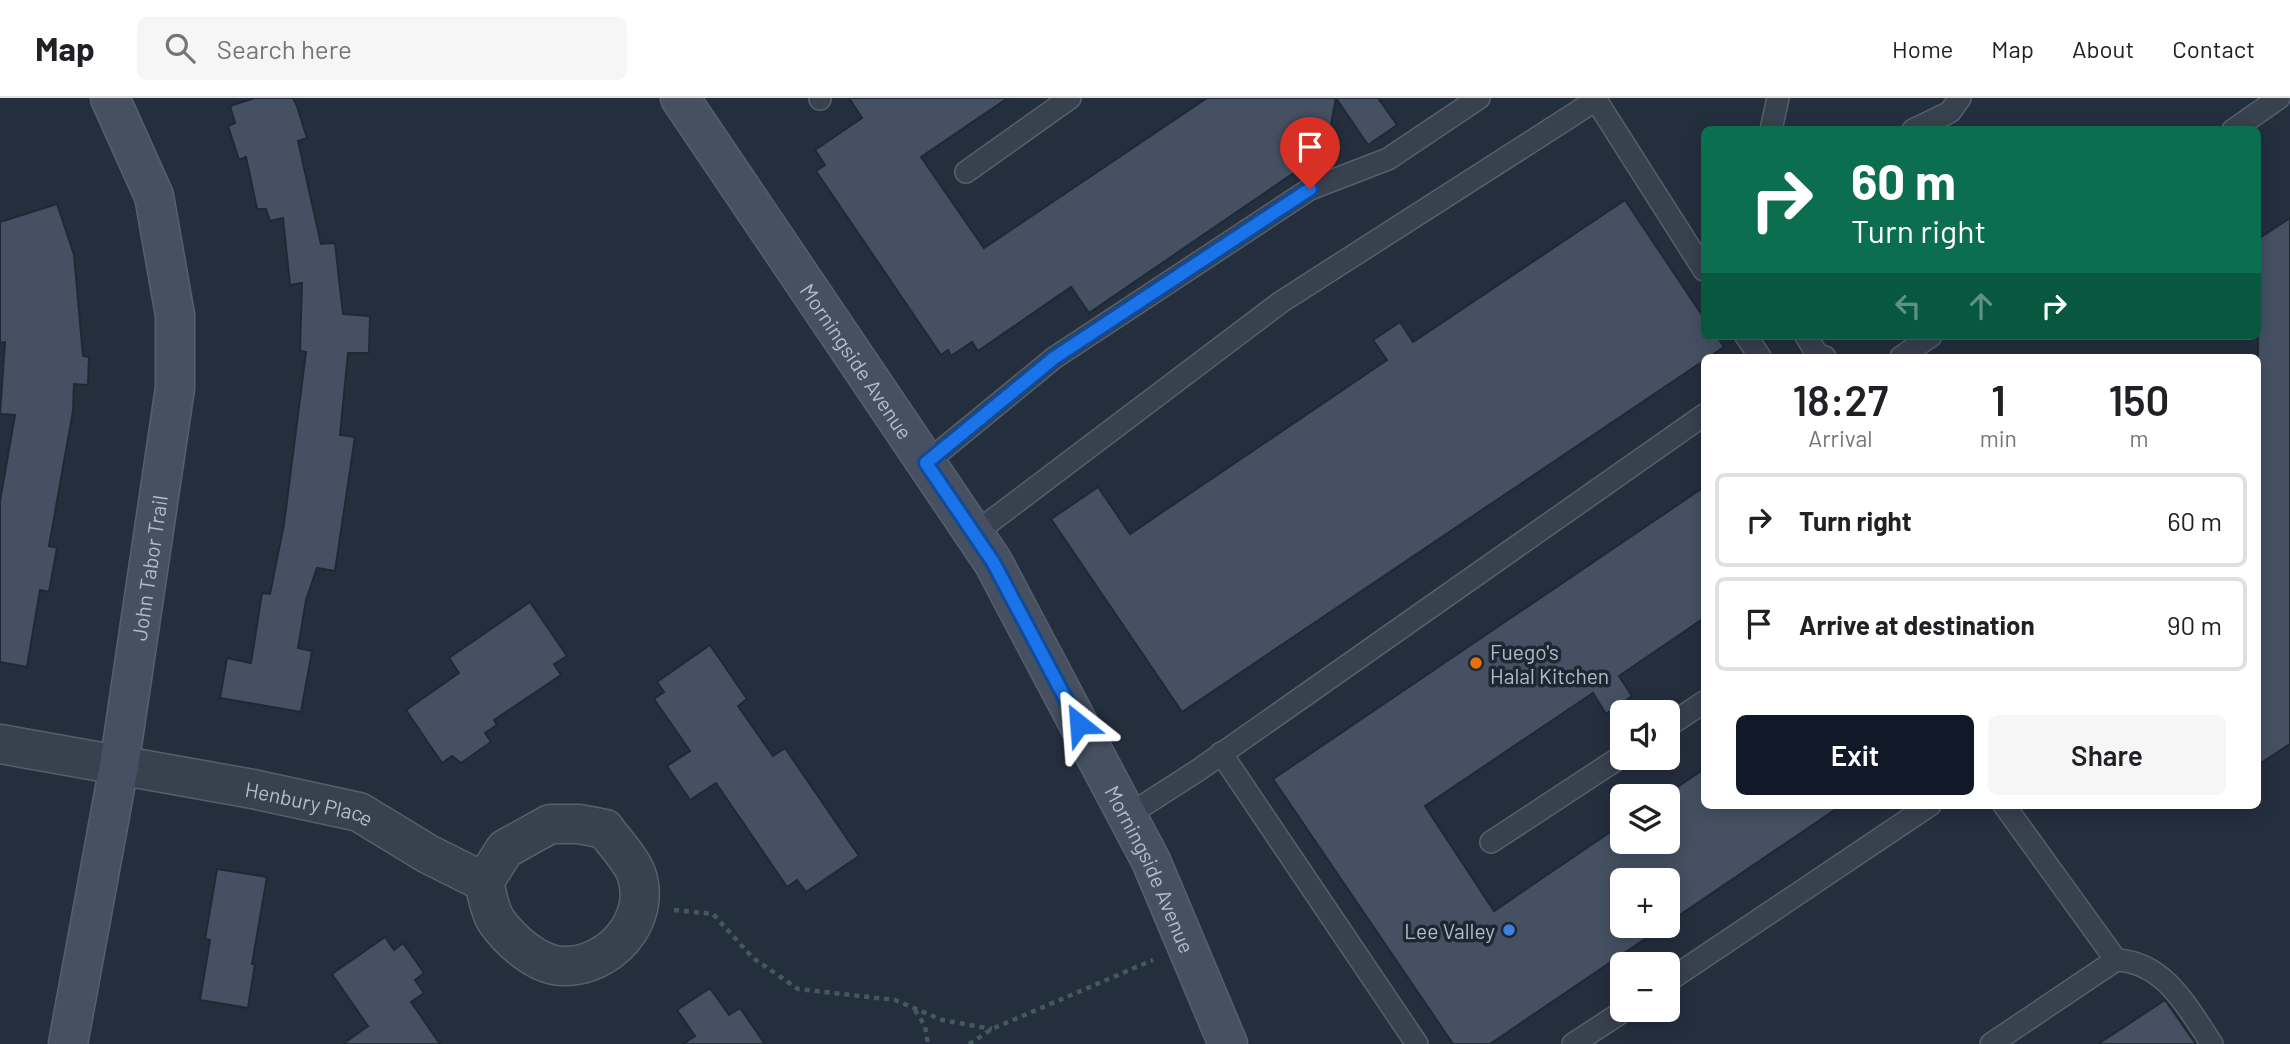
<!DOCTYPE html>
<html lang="en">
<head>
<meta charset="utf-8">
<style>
  :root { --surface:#fff; --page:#f6f6f6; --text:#202124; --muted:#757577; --line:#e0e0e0; --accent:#111827 }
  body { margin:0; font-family:Barlow,sans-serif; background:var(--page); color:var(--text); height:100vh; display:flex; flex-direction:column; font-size:26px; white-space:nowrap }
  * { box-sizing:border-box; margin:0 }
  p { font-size:23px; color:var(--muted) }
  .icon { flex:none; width:38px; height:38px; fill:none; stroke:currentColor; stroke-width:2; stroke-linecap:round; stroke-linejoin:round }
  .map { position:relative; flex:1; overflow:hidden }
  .panel { position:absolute; left:1701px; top:256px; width:560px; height:455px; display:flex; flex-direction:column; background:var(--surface); border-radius:10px; box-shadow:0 4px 18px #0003 }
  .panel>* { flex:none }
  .guide { position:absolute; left:1701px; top:28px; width:560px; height:214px; border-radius:10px; box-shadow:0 4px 18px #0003; background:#0b6e4f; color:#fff; overflow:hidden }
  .buttons { position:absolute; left:1610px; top:602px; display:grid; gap:14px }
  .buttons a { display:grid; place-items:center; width:70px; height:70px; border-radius:10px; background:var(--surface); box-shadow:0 4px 18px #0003; font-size:35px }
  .pin { position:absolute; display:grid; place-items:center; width:60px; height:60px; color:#fff; margin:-72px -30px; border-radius:50% 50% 50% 0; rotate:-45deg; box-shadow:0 0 7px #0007 }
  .pin .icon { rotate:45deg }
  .me { position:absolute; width:77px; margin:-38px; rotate:332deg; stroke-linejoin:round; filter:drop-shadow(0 0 5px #0008) }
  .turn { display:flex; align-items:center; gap:24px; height:147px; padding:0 35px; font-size:32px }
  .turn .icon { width:91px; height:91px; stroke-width:2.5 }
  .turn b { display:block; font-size:49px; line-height:60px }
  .lanes { display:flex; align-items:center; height:66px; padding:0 35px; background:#0003; justify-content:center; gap:35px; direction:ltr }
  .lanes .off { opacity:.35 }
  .eta { display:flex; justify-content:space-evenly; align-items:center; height:119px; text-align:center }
  .eta b { font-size:42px; font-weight:600; line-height:49px }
  .action { display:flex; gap:14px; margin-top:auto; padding:14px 35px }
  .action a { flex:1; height:80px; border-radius:10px; background:var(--accent); color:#fff; font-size:28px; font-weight:600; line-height:80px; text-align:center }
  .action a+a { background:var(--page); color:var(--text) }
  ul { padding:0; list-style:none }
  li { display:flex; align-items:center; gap:21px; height:94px; margin:0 14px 10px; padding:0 21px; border:4px solid var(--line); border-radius:10px }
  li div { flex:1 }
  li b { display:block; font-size:26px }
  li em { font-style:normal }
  header { display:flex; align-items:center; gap:42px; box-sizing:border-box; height:98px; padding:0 35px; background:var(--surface); border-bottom:2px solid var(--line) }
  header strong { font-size:33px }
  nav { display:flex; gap:38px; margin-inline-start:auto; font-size:24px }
  .search { width:490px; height:63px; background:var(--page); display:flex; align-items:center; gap:18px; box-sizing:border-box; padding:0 24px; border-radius:10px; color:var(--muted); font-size:26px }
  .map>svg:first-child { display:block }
  .building { fill:#455162; stroke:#1f2835; stroke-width:2 }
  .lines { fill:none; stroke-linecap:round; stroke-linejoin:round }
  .lane-casing { stroke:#565f6c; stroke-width:24 }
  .street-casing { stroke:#565f6c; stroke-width:41 }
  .secondary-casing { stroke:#565f6c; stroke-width:41 }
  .path { stroke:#44595c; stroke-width:4.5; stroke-dasharray:5 5; stroke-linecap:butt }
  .lane { stroke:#38414e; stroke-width:21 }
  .street { stroke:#38414e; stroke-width:38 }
  .secondary { stroke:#465061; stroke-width:38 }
  .route-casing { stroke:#114b97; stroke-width:18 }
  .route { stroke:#1a73e8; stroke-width:12 }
  .food-dot { fill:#e8710a; stroke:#1d2633; stroke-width:2.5 }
  .shop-dot { fill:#3f7fe0; stroke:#1d2633; stroke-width:2.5 }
  .labels { text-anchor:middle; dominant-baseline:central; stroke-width:7; stroke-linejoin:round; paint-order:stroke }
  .street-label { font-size:21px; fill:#b4bcc9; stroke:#1d2633 }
  .poi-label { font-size:21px; fill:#b4bcc9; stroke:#1d2633; text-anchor:start }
</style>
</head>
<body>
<header>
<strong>Map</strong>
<div class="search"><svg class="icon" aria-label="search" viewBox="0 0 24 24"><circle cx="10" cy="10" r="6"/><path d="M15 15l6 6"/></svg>Search here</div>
<nav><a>Home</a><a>Map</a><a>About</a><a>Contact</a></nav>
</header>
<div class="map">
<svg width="2290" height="946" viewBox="0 0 2290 946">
  <rect width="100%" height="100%" fill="#242f3e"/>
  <g class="building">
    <polygon points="255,0 293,0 297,8 307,40 298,43 321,146 335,145 343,216 370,218 369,255 348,255 340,337 355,339 335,473 317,470 306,502 298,550 312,553 301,614 220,600 227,560 251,565 262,495 270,496 284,426 306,254 300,253 302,185 290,187 283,120 270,123 266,111 257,111 246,59 239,62 228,28 235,25 230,8"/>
    <polygon points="849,0 1008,0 921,59 984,150 1207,0 1336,0 1326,53 1089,215 1071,189 978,253 972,244 951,258 948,252 941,257 816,73 825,67 815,52 862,20"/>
    <polygon points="1336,0 1378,0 1397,27 1368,47"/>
    <polygon points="1625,102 1704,220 1704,238 1717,238 1724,249 1182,614 1051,421 1098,389 1130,436 1387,262 1373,242 1400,224 1413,244"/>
    <polygon points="57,106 74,157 83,258 89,259 88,287 74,286 73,313 49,448 57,450 49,494 40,492 27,569 0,564 0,403 15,317 0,316 5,244 0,245 0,124"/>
    <polygon points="2290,120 2290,646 2258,667 2258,141"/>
    <polygon points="1704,389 1704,520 1619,578 1632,598 1606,616 1593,595 1425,708 1494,813 1622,726 1622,744 1668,744 1668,698 1664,698 1704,671 1704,707 1842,707 1668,825 1668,782 1622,782 1622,828 1664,828 1490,946 1453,946 1273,681"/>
    <polygon points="530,504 567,558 554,566 561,577 494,622 497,627 485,635 491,644 461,665 452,658 442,665 406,612 459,575 449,560"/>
    <polygon points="710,547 747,601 738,608 773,658 785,650 859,758 806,794 797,782 787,789 716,685 690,702 667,668 690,653 654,601 664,594 657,584"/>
    <polygon points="217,771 267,779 252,866 255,866 248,910 200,902 210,842 205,841"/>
    <polygon points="385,839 394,852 403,845 424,875 415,882 424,895 411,904 440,946 343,946 368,928 332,876"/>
    <polygon points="710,890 729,917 740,910 765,946 683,946 695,938 677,912"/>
    <polygon points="2165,902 2196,946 2098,946"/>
  </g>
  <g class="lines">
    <g class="lane-casing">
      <g id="lane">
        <polyline points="820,0 820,1"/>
        <polyline points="1771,32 1778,0"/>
        <polyline points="1913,32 1950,14 1960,0"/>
        <polyline points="2233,32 2279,0"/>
        <polyline points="966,74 1070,0"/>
        <polyline points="1746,238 1760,259"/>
        <polyline points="1806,238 1817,256 1825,259"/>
        <polyline points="1901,259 1931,238"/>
        <polyline points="926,365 1054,260 1310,91 1388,61 1479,0"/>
        <polyline points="974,436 1281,204 1596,2 1704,172"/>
        <polyline points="1668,628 1704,604"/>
        <polyline points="1221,655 1417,946"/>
        <polyline points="1127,718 1197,673 1704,317"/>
        <polyline points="1491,744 1622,658"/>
        <path d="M2116,862c49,2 71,47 96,84"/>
        <polyline points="1668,883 1930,707"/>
        <polyline points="1573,946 1625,912"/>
        <polyline points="1991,946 2116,862 2004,707"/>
      </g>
    </g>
    <g class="street-casing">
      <g id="street">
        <path id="s1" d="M0,646l253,45 106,23 69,42 56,28"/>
        <path d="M550,726h29l26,5c10,14 25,29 31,44 17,47 -27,95 -74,93 -25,-1 -51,-25 -65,-44 -7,-10 -10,-28 -13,-40l21,-33z"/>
      </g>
    </g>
    <g class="secondary-casing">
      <g id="secondary">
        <path id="s2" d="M680,0l313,464 158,299 77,183"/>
        <path id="s3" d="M68,946l51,-278 56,-378v-73l-21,-119 -44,-98"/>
      </g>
    </g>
    <g class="path">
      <polyline points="674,812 713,816 753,860 798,891 895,902 942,922 992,931"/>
      <polyline points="915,912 925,928 928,946"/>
      <polyline points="969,946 992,931 1153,862"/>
    </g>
    <use href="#lane" class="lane"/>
    <use href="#street" class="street"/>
    <use href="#secondary" class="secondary"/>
  </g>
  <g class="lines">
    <g class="route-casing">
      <polyline id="route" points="1079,626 993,464 926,365 1054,260 1310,91"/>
    </g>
    <use href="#route" class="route"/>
  </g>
  <circle class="food-dot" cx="1476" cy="565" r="7"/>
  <circle class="shop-dot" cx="1509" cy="832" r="7"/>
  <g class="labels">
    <g class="street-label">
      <text stroke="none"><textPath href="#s2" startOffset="317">Morningside Avenue</textPath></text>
      <text stroke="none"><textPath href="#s3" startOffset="483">John Tabor Trail</textPath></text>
      <text stroke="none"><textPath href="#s1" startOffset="315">Henbury Place</textPath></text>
      <text stroke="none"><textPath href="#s2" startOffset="905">Morningside Avenue</textPath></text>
    </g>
    <g class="poi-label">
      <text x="1490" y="553">Fuego's<tspan x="1490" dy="24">Halal Kitchen</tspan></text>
      <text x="1495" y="832" text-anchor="end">Lee Valley</text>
    </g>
  </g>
</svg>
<div class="buttons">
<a><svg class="icon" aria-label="sound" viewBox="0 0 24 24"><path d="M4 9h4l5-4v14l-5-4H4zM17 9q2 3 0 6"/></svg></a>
<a><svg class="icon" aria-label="layers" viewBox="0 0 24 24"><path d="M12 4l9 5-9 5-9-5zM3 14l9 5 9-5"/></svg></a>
<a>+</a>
<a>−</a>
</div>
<div class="pin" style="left:1310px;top:91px;background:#d93025"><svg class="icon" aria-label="arrive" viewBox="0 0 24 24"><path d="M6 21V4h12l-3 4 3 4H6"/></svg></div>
<svg class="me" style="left:1079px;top:626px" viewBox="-20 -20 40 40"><path d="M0-17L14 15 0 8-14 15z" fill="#1a73e8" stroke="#fff" stroke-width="4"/></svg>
<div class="guide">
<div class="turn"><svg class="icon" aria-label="right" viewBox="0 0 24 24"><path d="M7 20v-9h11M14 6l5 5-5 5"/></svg><div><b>60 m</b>Turn right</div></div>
<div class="lanes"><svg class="icon off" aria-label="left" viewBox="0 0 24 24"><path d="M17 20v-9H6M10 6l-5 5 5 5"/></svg><svg class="icon off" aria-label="ahead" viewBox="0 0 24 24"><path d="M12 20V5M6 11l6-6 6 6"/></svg><svg class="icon" aria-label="right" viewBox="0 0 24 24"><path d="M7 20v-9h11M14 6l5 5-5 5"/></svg></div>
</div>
<section class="panel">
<div class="eta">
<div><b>18:27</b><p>Arrival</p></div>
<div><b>1</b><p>min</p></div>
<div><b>150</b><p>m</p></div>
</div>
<ul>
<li><svg class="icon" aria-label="right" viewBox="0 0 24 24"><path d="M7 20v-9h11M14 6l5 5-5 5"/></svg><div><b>Turn right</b></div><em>60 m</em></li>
<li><svg class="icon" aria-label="arrive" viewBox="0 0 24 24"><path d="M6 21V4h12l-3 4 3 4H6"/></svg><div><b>Arrive at destination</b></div><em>90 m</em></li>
</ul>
<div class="action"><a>Exit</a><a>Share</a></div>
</section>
</div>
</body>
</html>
